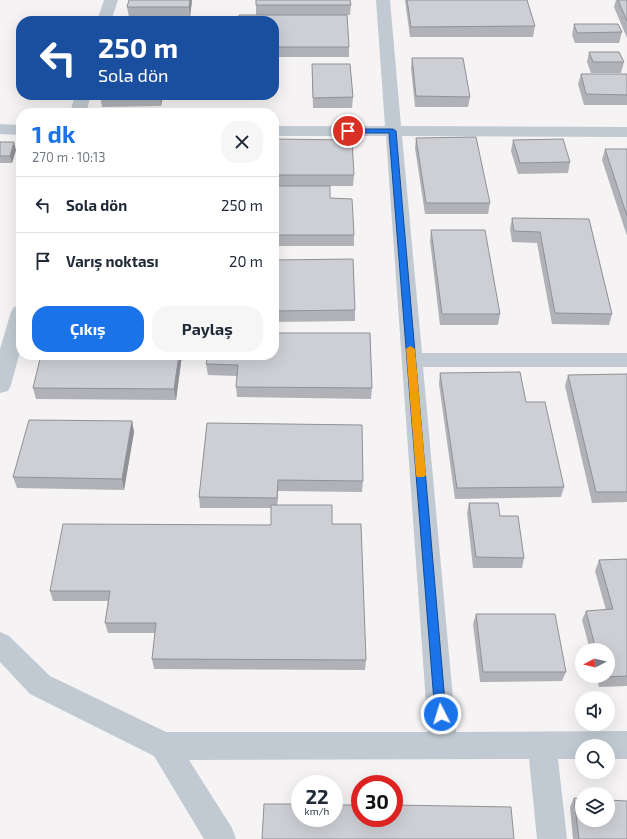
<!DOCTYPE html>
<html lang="tr">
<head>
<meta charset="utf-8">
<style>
  :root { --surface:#fff; --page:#f6f6f7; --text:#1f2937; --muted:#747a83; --line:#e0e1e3; --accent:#1a73e8 }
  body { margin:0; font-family:"Exo 2",sans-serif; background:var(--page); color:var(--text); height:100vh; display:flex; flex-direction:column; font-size:15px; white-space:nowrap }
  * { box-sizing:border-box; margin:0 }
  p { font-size:13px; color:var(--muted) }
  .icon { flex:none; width:22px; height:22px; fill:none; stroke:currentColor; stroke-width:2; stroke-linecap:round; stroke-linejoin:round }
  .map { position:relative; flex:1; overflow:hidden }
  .sheet { position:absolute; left:16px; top:108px; width:263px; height:252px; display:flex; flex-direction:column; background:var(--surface); border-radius:16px; box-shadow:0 4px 16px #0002 }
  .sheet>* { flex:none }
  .top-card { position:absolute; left:16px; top:16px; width:263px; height:84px; border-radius:16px; box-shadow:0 4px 16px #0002; background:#1a4fa0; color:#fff; overflow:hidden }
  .needle { width:26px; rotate:263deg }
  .controls { position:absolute; left:575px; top:643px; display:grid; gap:8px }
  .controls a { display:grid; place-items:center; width:40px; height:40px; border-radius:50%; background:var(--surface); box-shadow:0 4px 16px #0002; font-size:20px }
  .speed { position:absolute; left:291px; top:775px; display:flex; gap:8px; font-size:20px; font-weight:700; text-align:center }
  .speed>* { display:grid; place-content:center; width:52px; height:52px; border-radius:50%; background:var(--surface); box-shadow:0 4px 16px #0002; line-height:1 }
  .speed small { font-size:10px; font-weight:400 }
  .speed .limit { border:6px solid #d22; background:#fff; color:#111 }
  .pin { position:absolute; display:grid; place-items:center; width:34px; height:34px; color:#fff; margin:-17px; border:2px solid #fff; border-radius:50%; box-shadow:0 1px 4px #0007 }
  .me { position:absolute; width:44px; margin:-22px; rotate:355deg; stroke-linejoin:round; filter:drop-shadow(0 0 3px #0008) }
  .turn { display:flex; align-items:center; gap:14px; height:84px; padding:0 16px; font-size:18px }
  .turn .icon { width:52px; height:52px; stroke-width:2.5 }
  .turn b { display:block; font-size:28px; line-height:34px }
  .round { display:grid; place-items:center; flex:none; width:42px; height:42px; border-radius:16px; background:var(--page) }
  .headline { display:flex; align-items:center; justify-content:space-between; height:68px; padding:0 16px }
  h1 { font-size:24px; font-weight:700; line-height:30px; color:var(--accent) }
  .cta { display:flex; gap:8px; margin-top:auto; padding:8px 16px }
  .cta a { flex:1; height:46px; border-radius:16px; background:var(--accent); color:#fff; font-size:16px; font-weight:700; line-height:46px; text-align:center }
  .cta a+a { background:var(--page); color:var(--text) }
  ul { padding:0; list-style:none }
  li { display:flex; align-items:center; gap:12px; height:56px; padding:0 16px; border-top:1px solid var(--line) }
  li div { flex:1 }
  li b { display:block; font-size:15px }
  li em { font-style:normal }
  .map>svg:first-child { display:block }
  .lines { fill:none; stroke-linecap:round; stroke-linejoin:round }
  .minor { fill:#c1cad2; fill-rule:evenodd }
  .wall { fill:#b0b2b7 }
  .shaded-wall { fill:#909195 }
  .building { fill:#cdcfd5; stroke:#909195 }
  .route { fill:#1a73e8; stroke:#114b97 }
  .slow { fill:#f59e0b }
</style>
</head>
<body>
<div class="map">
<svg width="627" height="839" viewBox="0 0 627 839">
  <rect width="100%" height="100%" fill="#f5f3f3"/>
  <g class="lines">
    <g class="minor">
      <polygon points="104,0 118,0 111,21 97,21"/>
      <polygon points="376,0 390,0 401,126 627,127 627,137 402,136 422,353 627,353 627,367 423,367 456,732 627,731 627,759 608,759 608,746 582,746 582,759 558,759 567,839 537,839 529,759 189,760 232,828 236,839 204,839 154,756 30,694 0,662 0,632 9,636 50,676 166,732 428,732 386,136 274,136 274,126 385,126"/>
      <polygon points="75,95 91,95 86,113 70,113"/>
      <polygon points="0,124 21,125 21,135 0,134"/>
      <polygon points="21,305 21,348 11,385 8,391 0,393 0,349 11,312 14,307"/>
    </g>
  </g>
  <g class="wall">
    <polygon points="192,0 190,17 129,17 127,7"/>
    <polygon points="405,0 527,0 535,26 533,37 410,37"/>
    <polygon points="616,0 627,0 627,38 614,7"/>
    <polygon points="256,5 351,5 350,15 347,15 349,47 349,57 274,57 274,21 256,15"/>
    <polygon points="574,24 622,32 619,43 575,43 572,35"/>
    <polygon points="589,52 624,62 621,73 591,73 587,62"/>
    <polygon points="412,58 470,97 468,107 415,107 411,68"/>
    <polygon points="312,64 353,97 352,108 313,108"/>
    <polygon points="581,74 627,74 627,105 584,105 578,84"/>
    <polygon points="163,95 161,106 102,107 100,96"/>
    <polygon points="416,138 490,203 488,214 425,214 415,148"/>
    <polygon points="274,139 354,175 353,186 330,186 330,198 354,235 354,246 274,246"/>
    <polygon points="513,140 570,162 568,173 518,174 511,151"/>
    <polygon points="0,142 16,150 12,163 0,163"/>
    <polygon points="605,149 627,149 627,236 602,160"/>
    <polygon points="512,218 589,219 612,314 609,325 552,324 537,243 512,242 510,229"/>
    <polygon points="431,230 500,314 498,325 440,325 430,241"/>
    <polygon points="274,260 355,310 355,321 274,322"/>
    <polygon points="370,333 372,388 371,399 237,397 236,387 237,376 208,375 206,364"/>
    <polygon points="41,355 182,355 176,400 36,399 33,388"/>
    <polygon points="440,373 526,402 564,487 561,497 455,499 439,384"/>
    <polygon points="627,374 627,502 592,503 565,386 568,375"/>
    <polygon points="132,421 134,432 124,490 17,488 13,477"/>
    <polygon points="207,423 363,481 362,492 278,491 277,505 332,524 366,660 365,670 154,669 152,659 155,633 108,633 105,623 108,601 53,601 50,591 271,525 271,508 200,508 199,497"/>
    <polygon points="469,503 500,516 524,558 522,568 473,568 467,513"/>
    <polygon points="627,559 627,686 599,687 596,676 608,676 608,650 590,650 582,620 586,611 606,610 595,571 599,560"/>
    <polygon points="476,614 566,672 562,681 480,682 473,624"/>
    <polygon points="574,798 627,839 573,839 570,807"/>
  </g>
  <g class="shaded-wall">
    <polygon points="190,0 192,0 190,17 189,7"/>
    <polygon points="160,95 163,95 161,106"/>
    <polygon points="14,142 16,150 12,163 10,156"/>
    <polygon points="179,355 182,355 176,400 174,389"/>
    <polygon points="132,421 134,432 124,490 122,479"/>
    <polygon points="278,480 278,491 277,508 277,498"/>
  </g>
  <g class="building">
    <polygon points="129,0 190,0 189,7 127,7"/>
    <polygon points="256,0 350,0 351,5 256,5"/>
    <polygon points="407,0 527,0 535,26 411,27"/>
    <polygon points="618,0 627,0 627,21"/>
    <polygon points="239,15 347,15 349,47 274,47 274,21 239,21"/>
    <polygon points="188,19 188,21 119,21"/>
    <polygon points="574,24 618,24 622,32 577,33"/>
    <polygon points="589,52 619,52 624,62 593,62"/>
    <polygon points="412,58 463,58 470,97 416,96"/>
    <polygon points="312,64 350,64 353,97 313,98"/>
    <polygon points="581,74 627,74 627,95 586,94"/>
    <polygon points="100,95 160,95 100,96"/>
    <polygon points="476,137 490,203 426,203 416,138"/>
    <polygon points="274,139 352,140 354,175 274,175"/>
    <polygon points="563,139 570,162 520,163 513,140"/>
    <polygon points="0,142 14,142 10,156 0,156"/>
    <polygon points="605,149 627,149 627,216"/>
    <polygon points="274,186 330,186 330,198 352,199 354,235 274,235"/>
    <polygon points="512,218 589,219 612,314 555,313 540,232 514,231"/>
    <polygon points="431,230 485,230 500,314 442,314"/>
    <polygon points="353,259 355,310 274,311 274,260"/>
    <polygon points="274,333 370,333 372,388 236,387 238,365 206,364 208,355 274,355"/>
    <polygon points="41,355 179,355 174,389 33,388"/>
    <polygon points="520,372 526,402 545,402 564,487 457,488 440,373"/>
    <polygon points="627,374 627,492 596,492 568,375"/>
    <polygon points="29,420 132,421 122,479 13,477"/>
    <polygon points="207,423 362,425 363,481 278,480 277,498 199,497"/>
    <polygon points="469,503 498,503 500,516 518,516 524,558 476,557"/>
    <polygon points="271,505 332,505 332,524 361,524 366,660 152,659 156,623 105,623 110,591 50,591 63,524 271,525"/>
    <polygon points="627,559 627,676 603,677 603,676 608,676 608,650 596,650 586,611 613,609 599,560"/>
    <polygon points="476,614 555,614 566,672 483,672"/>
    <polygon points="574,798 582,799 582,820 608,820 608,800 627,801 627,839 579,839"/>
    <polygon points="264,804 300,804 300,818 334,818 334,805 360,805 360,818 394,818 394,805 511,807 514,839 262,839"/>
  </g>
  <polygon class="route" points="393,129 396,131 446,714 445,718 441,720 437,718 435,714 389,133 348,133 345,131 348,129"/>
  <polygon class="slow" points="410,346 415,349 426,475 424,477 417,477 416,475 406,349"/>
</svg>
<div class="controls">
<a><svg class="needle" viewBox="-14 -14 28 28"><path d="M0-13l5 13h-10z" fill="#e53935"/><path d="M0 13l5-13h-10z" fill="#747a83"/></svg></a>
<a><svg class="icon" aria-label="sound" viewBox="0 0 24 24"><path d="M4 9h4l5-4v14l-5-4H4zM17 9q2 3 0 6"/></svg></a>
<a><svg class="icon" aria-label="search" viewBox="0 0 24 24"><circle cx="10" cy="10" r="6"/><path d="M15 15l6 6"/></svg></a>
<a><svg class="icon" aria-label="layers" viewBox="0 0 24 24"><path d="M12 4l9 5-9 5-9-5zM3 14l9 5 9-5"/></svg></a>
</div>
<div class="speed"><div>22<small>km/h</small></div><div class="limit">30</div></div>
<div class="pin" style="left:348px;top:131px;background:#d93025"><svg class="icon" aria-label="arrive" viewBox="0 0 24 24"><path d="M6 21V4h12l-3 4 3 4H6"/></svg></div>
<svg class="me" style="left:441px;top:714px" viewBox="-20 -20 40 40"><circle r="17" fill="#1a73e8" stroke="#fff" stroke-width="3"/><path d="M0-11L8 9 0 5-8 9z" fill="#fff"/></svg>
<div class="top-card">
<div class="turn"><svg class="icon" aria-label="left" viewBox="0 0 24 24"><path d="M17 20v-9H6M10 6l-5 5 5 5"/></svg><div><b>250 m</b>Sola dön</div></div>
</div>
<section class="sheet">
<div class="headline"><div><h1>1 dk</h1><p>270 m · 10:13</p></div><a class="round"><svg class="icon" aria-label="close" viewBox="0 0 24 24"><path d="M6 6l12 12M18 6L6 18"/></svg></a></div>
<ul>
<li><svg class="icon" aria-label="left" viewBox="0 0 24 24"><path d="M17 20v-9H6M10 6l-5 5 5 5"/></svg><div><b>Sola dön</b></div><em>250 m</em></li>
<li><svg class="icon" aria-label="arrive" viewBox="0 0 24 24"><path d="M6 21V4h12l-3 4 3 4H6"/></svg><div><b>Varış noktası</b></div><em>20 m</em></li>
</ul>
<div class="cta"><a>Çıkış</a><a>Paylaş</a></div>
</section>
</div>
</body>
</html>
